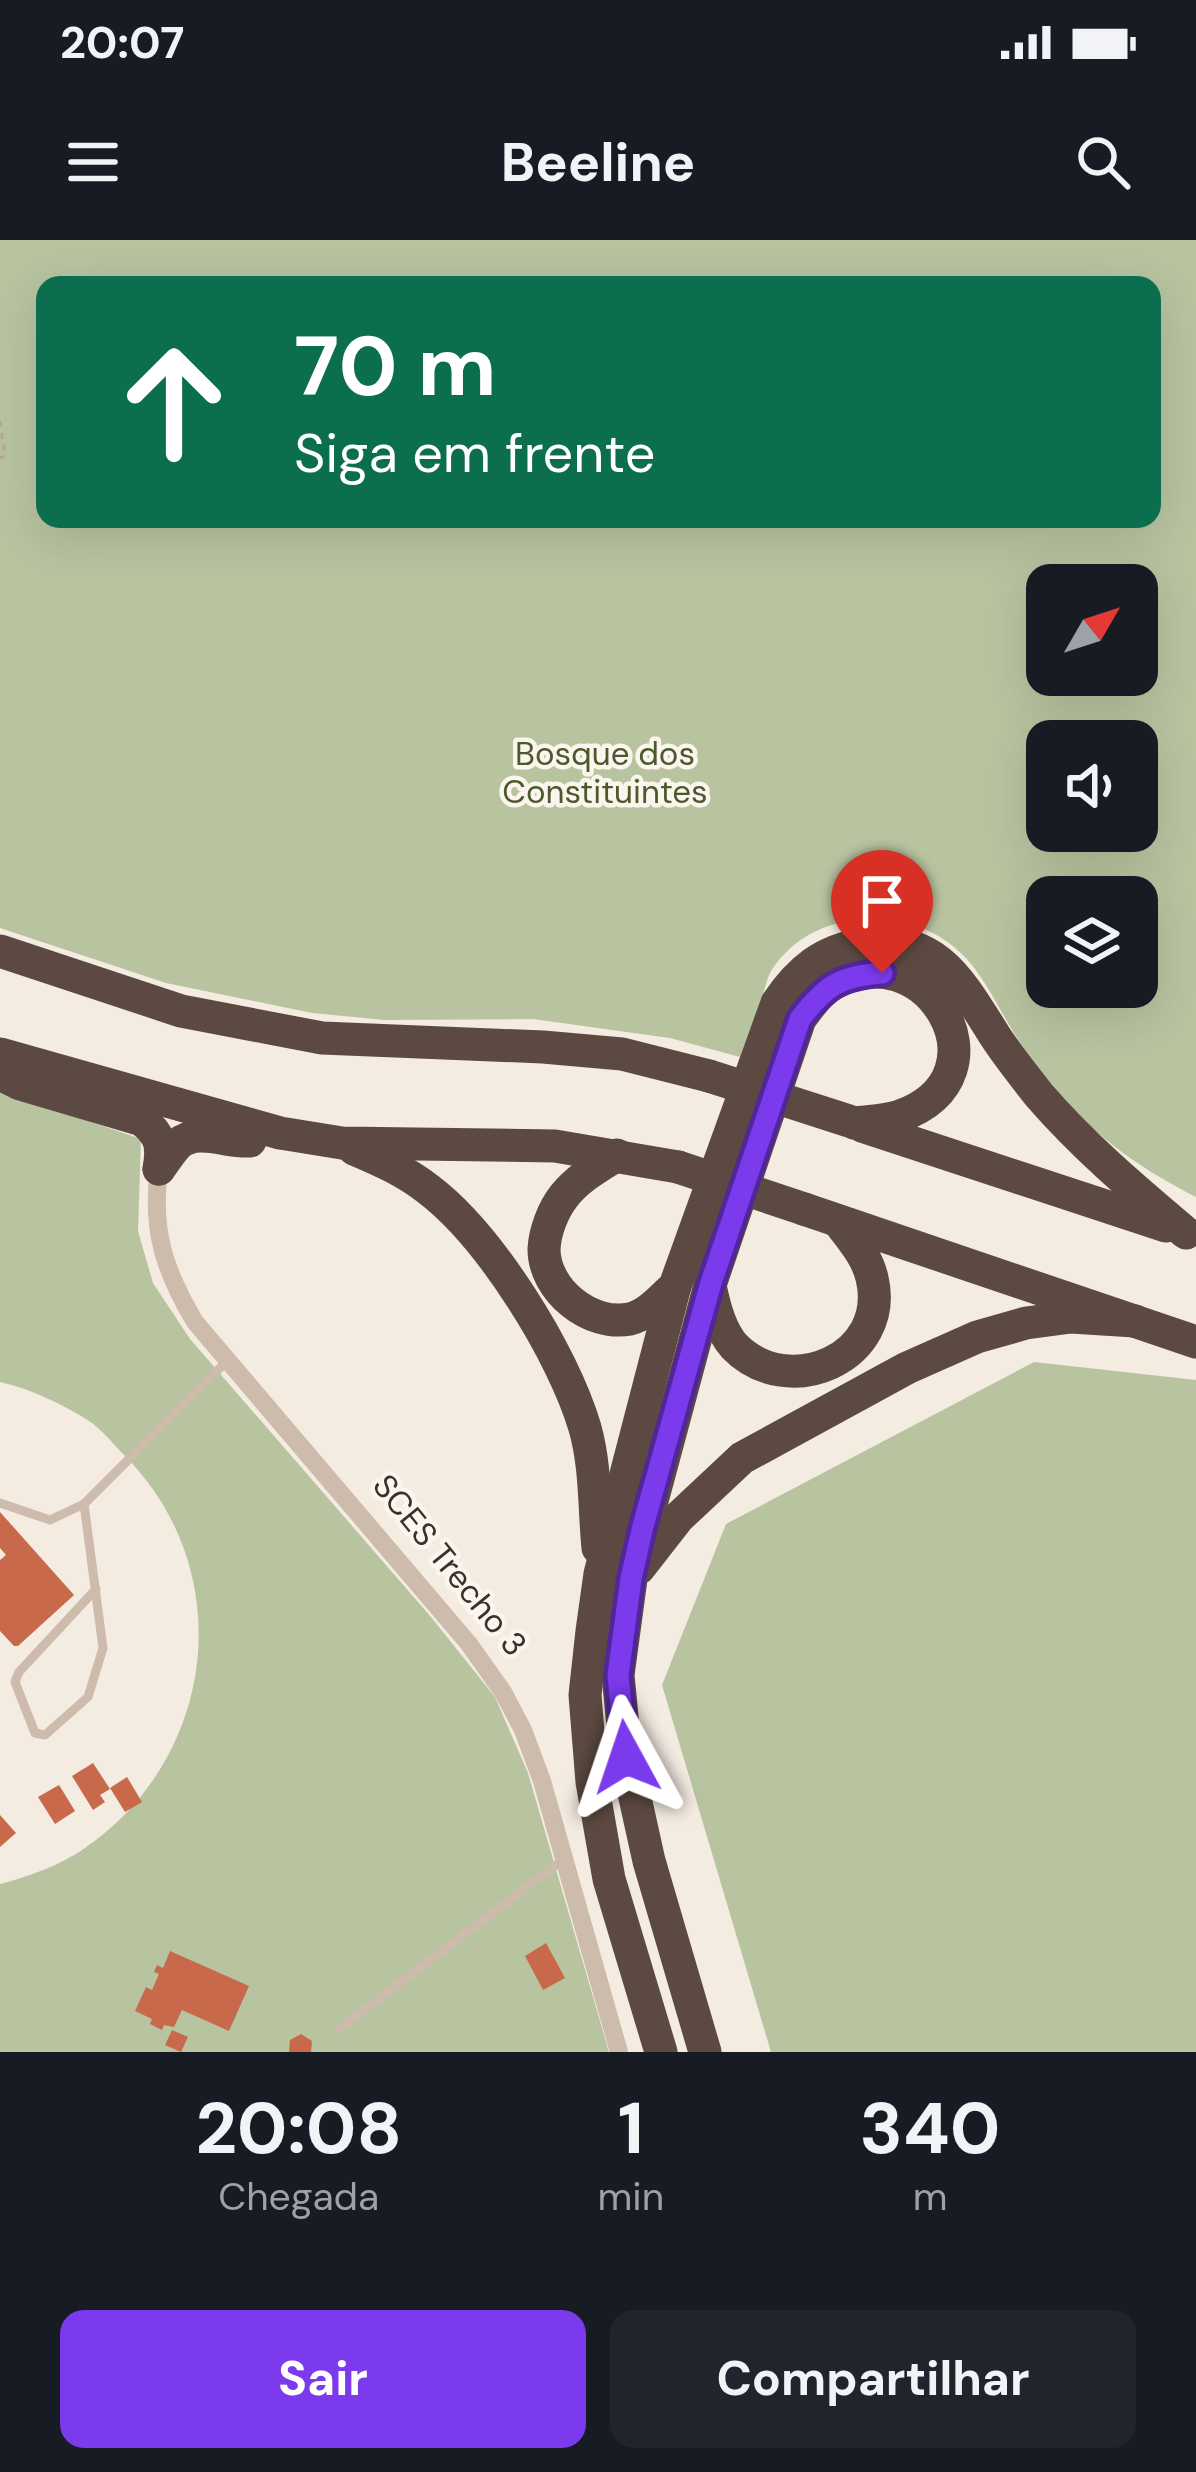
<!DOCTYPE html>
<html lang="pt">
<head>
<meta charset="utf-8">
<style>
  :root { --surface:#171b24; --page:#20242c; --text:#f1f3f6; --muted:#9ea1a6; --accent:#7c3aed }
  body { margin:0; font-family:"DM Sans",sans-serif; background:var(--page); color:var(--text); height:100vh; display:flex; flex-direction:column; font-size:45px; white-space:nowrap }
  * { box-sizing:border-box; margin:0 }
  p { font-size:39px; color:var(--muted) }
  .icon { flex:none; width:66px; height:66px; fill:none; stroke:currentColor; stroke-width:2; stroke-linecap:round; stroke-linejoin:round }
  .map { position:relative; height:1812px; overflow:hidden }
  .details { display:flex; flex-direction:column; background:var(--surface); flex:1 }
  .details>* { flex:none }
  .banner { position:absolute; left:36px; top:36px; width:1125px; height:252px; border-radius:24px; box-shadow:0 12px 48px #0002; background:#0b6e4f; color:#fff; overflow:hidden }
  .needle { width:78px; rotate:51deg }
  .fabs { position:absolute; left:1026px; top:324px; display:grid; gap:24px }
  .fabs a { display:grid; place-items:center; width:132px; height:132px; border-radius:24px; background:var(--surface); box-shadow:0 12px 48px #0002; font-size:60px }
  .pin { position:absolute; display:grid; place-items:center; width:102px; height:102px; color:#fff; margin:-123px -51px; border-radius:50% 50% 50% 0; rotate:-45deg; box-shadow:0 0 12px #0007 }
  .pin .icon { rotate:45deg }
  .me { position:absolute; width:132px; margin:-66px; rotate:355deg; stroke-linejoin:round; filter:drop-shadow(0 0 9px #0008) }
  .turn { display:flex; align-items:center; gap:42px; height:252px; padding:0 60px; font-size:54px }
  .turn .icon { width:156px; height:156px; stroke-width:2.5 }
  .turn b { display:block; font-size:84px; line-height:102px }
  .eta { display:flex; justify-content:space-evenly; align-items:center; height:204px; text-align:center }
  .eta b { font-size:72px; font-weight:700; line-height:84px }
  .primary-button { display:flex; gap:24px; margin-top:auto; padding:24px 60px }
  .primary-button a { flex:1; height:138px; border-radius:24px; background:var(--accent); color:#fff; font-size:48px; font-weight:700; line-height:138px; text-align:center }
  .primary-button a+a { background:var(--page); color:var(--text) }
  .status { display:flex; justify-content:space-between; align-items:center; height:84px; padding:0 60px; background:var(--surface); direction:ltr }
  .status svg { height:33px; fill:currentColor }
  header { display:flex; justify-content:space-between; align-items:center; height:156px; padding:0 60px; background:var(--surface); font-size:54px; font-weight:700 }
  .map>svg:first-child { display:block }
  .green { fill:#b8c4a0; fill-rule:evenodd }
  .building { fill:#c8694b }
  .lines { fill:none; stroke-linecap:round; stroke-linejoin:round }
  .path { stroke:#b9a596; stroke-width:3; stroke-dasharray:6 6; stroke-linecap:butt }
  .lane { stroke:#cdbbac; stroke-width:9 }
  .street { stroke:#cdbbac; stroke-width:18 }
  .highway { stroke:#5c4a42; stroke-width:33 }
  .highway-bridge { stroke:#5c4a42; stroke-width:33 }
  .route-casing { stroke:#51269a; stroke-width:30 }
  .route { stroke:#7c3aed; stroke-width:21 }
  .labels { text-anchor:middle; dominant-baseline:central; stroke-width:9; stroke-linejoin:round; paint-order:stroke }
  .park-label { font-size:33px; fill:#4a5a2e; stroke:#fbf5ee }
  .street-label { font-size:33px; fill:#3b302b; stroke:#fbf5ee }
</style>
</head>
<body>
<div class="status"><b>20:07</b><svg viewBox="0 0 49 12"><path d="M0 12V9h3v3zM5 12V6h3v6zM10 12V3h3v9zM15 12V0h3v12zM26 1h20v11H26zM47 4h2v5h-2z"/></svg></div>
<header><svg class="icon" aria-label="menu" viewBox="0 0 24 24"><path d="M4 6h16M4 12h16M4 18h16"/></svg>Beeline<svg class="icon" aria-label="search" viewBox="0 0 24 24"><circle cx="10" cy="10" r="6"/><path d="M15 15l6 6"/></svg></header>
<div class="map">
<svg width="1196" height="1812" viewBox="0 0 1196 1812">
  <rect width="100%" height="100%" fill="#f4ebe1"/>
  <g class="green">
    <path d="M0,0h1196v957c-49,-25 -96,-56 -132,-98 -16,-18 -32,-38 -45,-58 -18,-27 -32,-61 -55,-85 -50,-53 -152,-51 -193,15 -4,7 -6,18 -9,26 -7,20 -15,40 -22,60l-70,-19 -137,-19 -148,1 -73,-7 -146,-30 -166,-55zM45,45h1107v234h-1107zM1047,345h90v90h-90zM1047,501h90v90h-90zM1047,657h90v90h-90z"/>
    <path d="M0,851l141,48 -3,92 15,52 37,56 241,278 64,80 33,76 81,279h-609v-168c30,-8 59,-18 85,-36 132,-91 154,-277 40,-392 -11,-11 -21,-24 -33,-33 -27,-18 -61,-34 -92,-41z"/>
    <polygon points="1034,1122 1196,1140 1196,1812 771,1812 662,1445 726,1284"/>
  </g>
  <g class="building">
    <polygon points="0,1272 74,1355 18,1406 14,1406 0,1391 0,1320 6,1315 0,1308"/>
    <polygon points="93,1523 110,1549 100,1555 105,1562 93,1570 72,1536"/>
    <polygon points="127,1537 142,1562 125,1572 110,1548"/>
    <polygon points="59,1545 75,1571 55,1584 38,1557"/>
    <polygon points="0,1575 16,1593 0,1607"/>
    <polygon points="546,1703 565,1738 543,1750 525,1716"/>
    <polygon points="170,1711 249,1746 229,1791 182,1770 174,1787 164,1785 162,1790 150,1784 152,1779 135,1771 146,1747 152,1750 159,1734 154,1732 157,1725 163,1728"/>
    <polygon points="172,1790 188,1797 181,1812 165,1805"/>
    <polygon points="301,1794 312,1801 311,1812 289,1812 290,1800"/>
  </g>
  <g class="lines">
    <polyline class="path" points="0,181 5,216 0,218"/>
    <g class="lane">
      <polyline points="0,1263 50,1280 84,1264 227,1121"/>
      <polyline points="84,1264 103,1408 88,1457 45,1495 35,1493 15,1442 19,1432 96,1349"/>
      <polyline points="339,1789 564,1619"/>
    </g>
    <path class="street" d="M159,929c-8,61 5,101 36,153l274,322 34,48 20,38 19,51 77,271"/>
    <g class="highway">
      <polyline points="0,711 181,771 322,798 543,807 622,814 709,836"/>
      <polyline points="0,814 280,893 342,903 555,906 678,927"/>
      <path d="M0,834l20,10 122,36c19,15 21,26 17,49"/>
      <polyline points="862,886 1166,986"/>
      <path d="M354,909c26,11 51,22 74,40 62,47 135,164 157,239 11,39 9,80 13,120"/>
      <path d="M617,915c-19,12 -39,23 -53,41 -11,14 -19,35 -20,53 0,41 46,78 86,70 18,-4 32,-21 45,-33"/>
      <path d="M159,929c6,-8 12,-18 19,-25 20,-17 49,-1 72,-3"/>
      <polyline points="804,969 1196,1102"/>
      <path d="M710,1045c4,21 10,45 24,61 54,56 157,12 138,-68 -5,-22 -20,-38 -33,-56"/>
      <polyline points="639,1328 678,1278 742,1218 907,1128 977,1097 1026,1083 1071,1077 1135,1081"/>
      <path d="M661,1812l-52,-173 -17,-97 -7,-87 7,-64 8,-57 75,-288 102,-283c22,-33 46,-53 87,-59 73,-11 98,40 131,92 13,20 29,40 44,59 44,51 95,94 147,138"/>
      <path d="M705,1812l-56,-191 -23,-104 -8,-82 13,-96 79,-294 90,-266c9,-12 18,-26 31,-34 93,-58 184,90 69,131 -14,5 -31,5 -46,7"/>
    </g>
    <g class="highway-bridge">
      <polyline points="709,836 849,881"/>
      <polyline points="678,927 804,969"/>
    </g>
  </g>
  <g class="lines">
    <g class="route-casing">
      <path id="route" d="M626,1517l-8,-82 13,-96 12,-53 67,-240 90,-267c25,-33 40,-43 82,-46"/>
    </g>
    <use href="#route" class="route"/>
  </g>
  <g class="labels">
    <g class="park-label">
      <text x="605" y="513">Bosque dos<tspan x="605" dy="38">Constituintes</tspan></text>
    </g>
    <g class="street-label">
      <text transform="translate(450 1325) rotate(51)">SCES Trecho 3</text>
    </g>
  </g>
</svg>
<div class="fabs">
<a><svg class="needle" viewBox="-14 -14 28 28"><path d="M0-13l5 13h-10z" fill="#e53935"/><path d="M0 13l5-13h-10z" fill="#9ea1a6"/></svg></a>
<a><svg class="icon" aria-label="sound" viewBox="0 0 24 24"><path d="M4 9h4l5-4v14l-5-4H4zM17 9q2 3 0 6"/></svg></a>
<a><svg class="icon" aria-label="layers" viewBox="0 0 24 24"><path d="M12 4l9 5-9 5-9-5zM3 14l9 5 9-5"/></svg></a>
</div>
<div class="pin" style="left:882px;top:733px;background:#d93025"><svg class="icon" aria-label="arrive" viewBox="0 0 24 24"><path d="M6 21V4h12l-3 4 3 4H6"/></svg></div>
<svg class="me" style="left:626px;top:1517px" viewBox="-20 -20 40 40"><path d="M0-17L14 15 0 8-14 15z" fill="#7c3aed" stroke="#fff" stroke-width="4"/></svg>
<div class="banner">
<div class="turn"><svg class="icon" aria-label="ahead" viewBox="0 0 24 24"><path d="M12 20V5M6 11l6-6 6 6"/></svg><div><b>70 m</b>Siga em frente</div></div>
</div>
</div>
<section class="details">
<div class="eta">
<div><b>20:08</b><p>Chegada</p></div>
<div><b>1</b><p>min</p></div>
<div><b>340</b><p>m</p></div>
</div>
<div class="primary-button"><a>Sair</a><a>Compartilhar</a></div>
</section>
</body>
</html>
